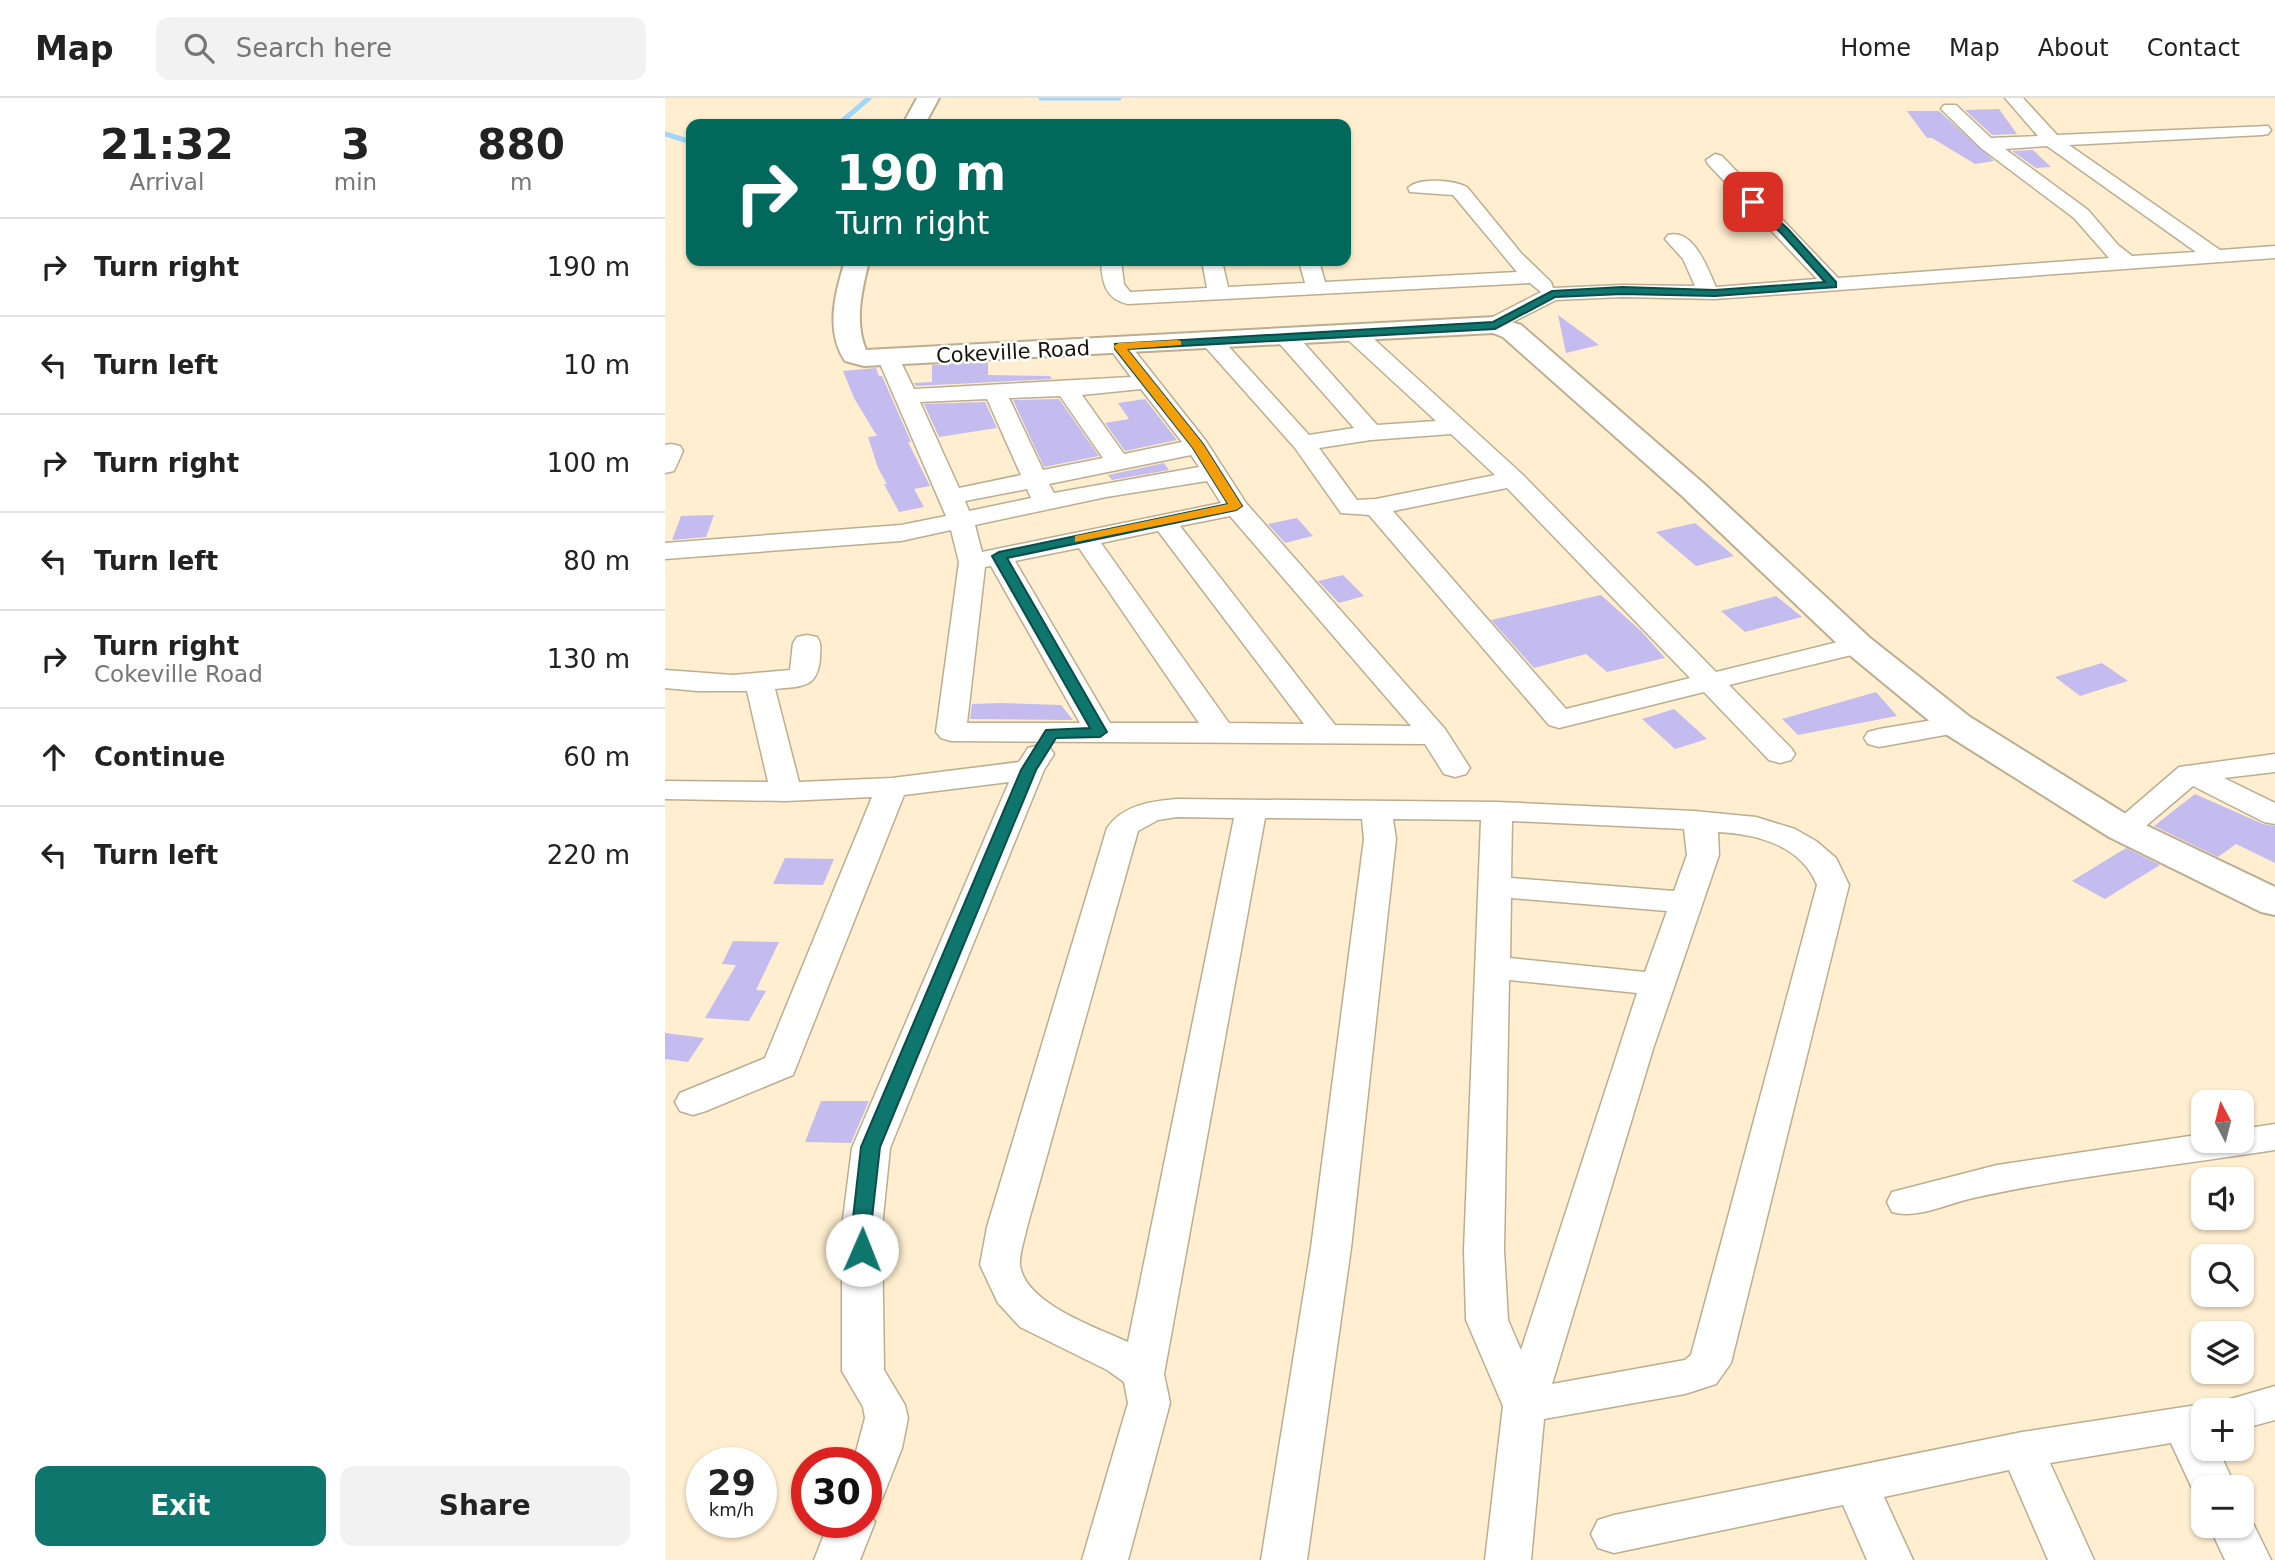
<!DOCTYPE html>
<html lang="en">
<head>
<meta charset="utf-8">
<style>
  :root { --surface:#fff; --page:#f2f2f2; --text:#222; --muted:#767676; --line:#e0e0e0; --accent:#0f766e }
  body { margin:0; font-family:"DejaVu Sans",sans-serif; background:var(--page); color:var(--text); height:100vh; display:flex; flex-direction:column; font-size:26px; white-space:nowrap }
  * { box-sizing:border-box; margin:0 }
  p { font-size:23px; color:var(--muted) }
  .icon { flex:none; width:38px; height:38px; fill:none; stroke:currentColor; stroke-width:2; stroke-linecap:round; stroke-linejoin:round }
  .map { position:relative; flex:1; overflow:hidden }
  .sheet { display:flex; flex-direction:column; background:var(--surface); width:665px }
  .sheet>* { flex:none }
  .top-card { position:absolute; left:21px; top:21px; width:665px; height:147px; border-radius:14px; box-shadow:0 2px 5px #0004; background:#00695c; color:#fff; overflow:hidden }
  .needle { width:46px; rotate:353deg }
  .fabs { position:absolute; left:1526px; top:992px; display:grid; gap:14px }
  .fabs a { display:grid; place-items:center; width:63px; height:63px; border-radius:14px; background:var(--surface); box-shadow:0 2px 5px #0004; font-size:35px }
  .speed { position:absolute; left:21px; top:1349px; display:flex; gap:14px; font-size:35px; font-weight:700; text-align:center }
  .speed>* { display:grid; place-content:center; width:91px; height:91px; border-radius:50%; background:var(--surface); box-shadow:0 2px 5px #0004; line-height:1 }
  .speed small { font-size:18px; font-weight:400 }
  .speed .limit { border:10px solid #d22; background:#fff; color:#111 }
  .pin { position:absolute; display:grid; place-items:center; width:60px; height:60px; color:#fff; margin:-30px; border-radius:14px; box-shadow:0 4px 10px #0006 }
  .me { position:absolute; width:77px; margin:-38px; rotate:1deg; stroke-linejoin:round; filter:drop-shadow(0 0 5px #0008) }
  .turn { display:flex; align-items:center; gap:24px; height:147px; padding:0 35px; font-size:32px }
  .turn .icon { width:91px; height:91px; stroke-width:2.5 }
  .turn b { display:block; font-size:49px; line-height:60px }
  .eta { display:flex; justify-content:space-evenly; align-items:center; height:119px; text-align:center }
  .eta b { font-size:42px; font-weight:700; line-height:49px }
  .action { display:flex; gap:14px; margin-top:auto; padding:14px 35px }
  .action a { flex:1; height:80px; border-radius:14px; background:var(--accent); color:#fff; font-size:28px; font-weight:700; line-height:80px; text-align:center }
  .action a+a { background:var(--page); color:var(--text) }
  ul { padding:0; list-style:none }
  li { display:flex; align-items:center; gap:21px; height:98px; padding:0 35px; border-top:2px solid var(--line) }
  li div { flex:1 }
  li b { display:block; font-size:26px }
  li em { font-style:normal }
  header { display:flex; align-items:center; gap:42px; box-sizing:border-box; height:98px; padding:0 35px; background:var(--surface); border-bottom:2px solid var(--line) }
  header strong { font-size:33px }
  nav { display:flex; gap:38px; margin-inline-start:auto; font-size:24px }
  .search { width:490px; height:63px; background:var(--page); display:flex; align-items:center; gap:18px; box-sizing:border-box; padding:0 24px; border-radius:14px; color:var(--muted); font-size:26px }
  main { display:flex; flex:1; min-height:0 }
  .map>svg:first-child { display:block }
  .lines { fill:none; stroke-linecap:round; stroke-linejoin:round }
  .stream { stroke:#a2d6f8; stroke-width:5 }
  .building { fill:#c4bbee }
  .minor-casing { stroke:#bcad90; stroke-width:3 }
  .tertiary-casing { stroke:#bcad90; stroke-width:4 }
  .minor { fill:#fff; fill-rule:evenodd }
  .tertiary { fill:#fff; fill-rule:evenodd }
  .route { fill:#0f766e; stroke:#0a4d48; stroke-width:2 }
  .slow { fill:#f59e0b }
  .labels { text-anchor:middle; dominant-baseline:central; stroke-width:5; stroke-linejoin:round; paint-order:stroke }
  .far-street-label { font-size:21px; fill:#181308; stroke:#fff }
</style>
</head>
<body>
<header>
<strong>Map</strong>
<div class="search"><svg class="icon" aria-label="search" viewBox="0 0 24 24"><circle cx="10" cy="10" r="6"/><path d="M15 15l6 6"/></svg>Search here</div>
<nav><a>Home</a><a>Map</a><a>About</a><a>Contact</a></nav>
</header>
<main>
<section class="sheet">
<div class="eta">
<div><b>21:32</b><p>Arrival</p></div>
<div><b>3</b><p>min</p></div>
<div><b>880</b><p>m</p></div>
</div>
<ul>
<li><svg class="icon" aria-label="right" viewBox="0 0 24 24"><path d="M7 20v-9h11M14 6l5 5-5 5"/></svg><div><b>Turn right</b></div><em>190 m</em></li>
<li><svg class="icon" aria-label="left" viewBox="0 0 24 24"><path d="M17 20v-9H6M10 6l-5 5 5 5"/></svg><div><b>Turn left</b></div><em>10 m</em></li>
<li><svg class="icon" aria-label="right" viewBox="0 0 24 24"><path d="M7 20v-9h11M14 6l5 5-5 5"/></svg><div><b>Turn right</b></div><em>100 m</em></li>
<li><svg class="icon" aria-label="left" viewBox="0 0 24 24"><path d="M17 20v-9H6M10 6l-5 5 5 5"/></svg><div><b>Turn left</b></div><em>80 m</em></li>
<li><svg class="icon" aria-label="right" viewBox="0 0 24 24"><path d="M7 20v-9h11M14 6l5 5-5 5"/></svg><div><b>Turn right</b><p>Cokeville Road</p></div><em>130 m</em></li>
<li><svg class="icon" aria-label="ahead" viewBox="0 0 24 24"><path d="M12 20V5M6 11l6-6 6 6"/></svg><div><b>Continue</b></div><em>60 m</em></li>
<li><svg class="icon" aria-label="left" viewBox="0 0 24 24"><path d="M17 20v-9H6M10 6l-5 5 5 5"/></svg><div><b>Turn left</b></div><em>220 m</em></li>
</ul>
<div class="action"><a>Exit</a><a>Share</a></div>
</section>
<div class="map">
<svg width="1610" height="1462" viewBox="0 0 1610 1462">
  <rect width="100%" height="100%" fill="#ffefd0"/>
  <g class="lines">
    <g class="stream">
      <polyline points="376,0 454,0"/>
      <polyline points="174,26 204,0"/>
      <polyline points="0,36 26,44"/>
    </g>
  </g>
  <g class="building">
    <polygon points="1334,11 1352,36 1327,37 1300,12"/>
    <polygon points="1242,13 1274,13 1329,63 1310,66 1267,40 1262,40"/>
    <polygon points="1368,52 1386,69 1371,70 1347,53"/>
    <polygon points="893,217 934,247 901,255"/>
    <polygon points="323,264 323,277 385,278 387,281 251,288 249,285 267,284 267,267"/>
    <polygon points="211,270 214,278 217,278 246,344 243,344 265,388 249,391 259,409 234,414 219,386 222,386 213,370 203,339 212,338 189,300 178,273"/>
    <polygon points="394,301 434,358 379,369 348,302"/>
    <polygon points="480,301 512,342 460,353 440,325 464,321 453,305"/>
    <polygon points="320,304 332,330 274,339 259,306"/>
    <polygon points="499,365 504,372 447,382 443,377"/>
    <polygon points="49,417 41,439 7,442 16,418"/>
    <polygon points="632,420 648,438 620,445 603,426"/>
    <polygon points="1030,425 1069,458 1031,468 991,434"/>
    <polygon points="678,477 699,498 674,505 653,483"/>
    <polygon points="936,497 976,533 1000,560 942,574 921,556 869,570 826,522"/>
    <polygon points="1111,498 1137,519 1080,534 1056,513"/>
    <polygon points="1437,565 1463,583 1415,598 1390,579"/>
    <polygon points="1211,594 1232,618 1133,637 1117,621"/>
    <polygon points="335,605 396,607 408,622 305,621 307,606"/>
    <polygon points="1009,611 1042,641 1010,651 977,621"/>
    <polygon points="1530,696 1598,726 1610,728 1610,765 1571,746 1553,759 1489,728"/>
    <polygon points="1461,750 1495,767 1440,801 1407,783"/>
    <polygon points="120,760 169,761 158,787 108,786"/>
    <polygon points="68,843 114,844 91,892 101,893 84,923 40,920 71,867 57,866"/>
    <polygon points="0,935 39,940 23,964 0,961"/>
    <polygon points="156,1003 204,1003 186,1045 140,1044"/>
  </g>
  <g class="lines">
    <g class="minor-casing">
      <g id="minor">
        <path d="M1340,0h18l34,37 211,-9 3,4 -3,4 -6,1 -193,10 151,105 55,-4v12l-560,41 -93,-2 -66,3 -61,31 -8,-1 -3,-5 3,-5 54,-28 -11,-9 -402,21c-23,-5 -26,-22 -27,-43h20l3,23 6,8 77,-4 -5,-27h20l6,26 77,-4 -6,-22h20l6,21 192,-10 -64,-77 -43,-3 -2,-4c10,-11 46,-8 59,-1l54,66 30,29 2,6 69,-3 73,1 -12,-27 -18,-20 3,-4c26,-7 39,33 48,52l101,-8 -109,-115 -2,-4 9,-6 7,2 116,122 271,-20 -35,-40 -93,-70 -40,-39 3,-4h12l35,33 47,-2zM1382,48l149,106 -64,4 -14,-11 -30,-35 -83,-61z"/>
        <path d="M690,229l8,2 159,145 194,198 142,-35 10,2 4,6 -4,6 -139,34 62,63 4,6 -4,6 -11,3 -11,-3 -65,-68 -145,36 -10,-3 -180,-210 -28,-2 -46,-65 -95,-107 3,-5h16l90,99 45,-7 -75,-85 -3,-5 3,-5h16l82,92 59,-4 -89,-82 -3,-5 3,-5zM786,336l44,41 -119,24 -19,1 -38,-52 52,-8zM842,390l183,190 -124,31 -173,-198z"/>
        <path d="M454,241l8,2 79,100 40,62 199,226 25,39 -4,6 -11,3 -11,-3 -19,-30 -474,-3 -10,-3 -5,-6 23,-170 -8,-32 -50,11 -236,18v-16l236,-18 45,-9 -68,-157 3,-5h16l17,35 217,-12 -23,-31 3,-5zM476,291l41,53 -58,12 -42,-59zM395,298l43,62 -60,12 -34,-72zM322,301l34,76 -62,13 -39,-86zM526,357l8,12 -145,26 -5,-9zM542,383l14,22 -239,49 -7,-27 131,-28zM362,391l4,9 -62,13 -4,-10zM565,418l181,210 -76,-1 -155,-199zM493,433l146,193 -75,-1 -128,-180zM414,450l120,175h-89l-95,-162zM326,468l89,157h-113l18,-156z"/>
        <polygon points="6,346 15,348 18,353 9,373 0,375 0,347"/>
        <path d="M142,537l10,2c5,7 3,13 3,22 -3,30 -19,27 -45,30l24,93 93,-4 127,-16 9,-14 11,-3 11,3 4,6 -10,16 -154,378 -8,79 2,143 21,35 3,13 -6,30 -20,51 -16,5v-41h-13l12,-45 -2,-11 -21,-36v-144l10,-79 157,-366 -105,13 -111,280 -87,36 -13,4 -13,-4 -5,-9 5,-9 85,-35 107,-261 -86,4 -121,-2v-18l103,1 -21,-91h-50l-32,-3v-18l68,5 57,-5 3,-27 4,-6z"/>
        <polygon points="1292,618 1302,621 1307,627 1302,633 1214,649 1203,646 1199,640 1203,634 1214,631"/>
        <polygon points="1610,656 1610,674 1559,680 1610,705 1610,726 1599,724 1528,688 1469,738 1458,740 1447,738 1442,731 1514,669"/>
        <path d="M512,701l320,3 197,9 62,6 39,12 21,12 20,17 13,27 -118,478 -15,21 -31,10 -141,25 -13,141h-46l18,-154 -37,-86 -2,-70 17,-430 -88,-1 3,20 -45,409 -44,312h-46l50,-312 53,-409 -2,-20 -97,-1 -101,556 6,29 -42,157h-46l46,-157 -4,-21 -17,-12 -87,-43 -22,-24 -18,-38 7,-38 120,-399c16,-23 44,-27 70,-29zM512,719l57,1 -106,524c-30,-14 -103,-38 -108,-77 -1,-11 5,-27 7,-38l111,-396 20,-11zM847,723l172,8 3,26 -13,36 -163,-13zM1053,734c38,2 83,13 99,53l-126,470 -6,5 -133,24 101,-335 66,-194zM846,800l156,13 -22,61 -135,-14zM844,882l128,13 -116,357 -13,-30 -4,-70z"/>
        <path d="M1610,1026v26c-102,16 -205,26 -306,49 -24,6 -53,20 -77,13l-5,-10 5,-10 105,-27 206,-31v7h39v-12z"/>
        <polygon points="1610,1288 1610,1322 1577,1331 1577,1312 1556,1312 1562,1302"/>
        <polygon points="1538,1306 1554,1312 1538,1312 1538,1351 1553,1351 1571,1390 1538,1390 1538,1405 1533,1403 1506,1345 1385,1365 1429,1462 1383,1462 1344,1372 1219,1399 1248,1462 1202,1462 1178,1407 949,1455 933,1450 926,1436 933,1422 949,1417 1357,1334"/>
        <polygon points="201,1410 210,1424 195,1462 149,1462 164,1424 201,1424"/>
        <polygon points="1577,1412 1583,1415 1606,1462 1560,1462 1544,1428 1577,1428"/>
      </g>
    </g>
    <g class="tertiary-casing">
      <g id="tertiary">
        <polygon points="252,0 274,0 260,26 238,26"/>
        <path d="M180,163h24c-7,29 -15,60 -3,89l629,-33 26,8 182,158 167,155 100,79 167,104 138,66v28l-14,-3 -152,-75 -165,-104 -98,-81 -165,-157 -178,-158 -10,-4 -629,33 -19,-5c-20,-30 -10,-68 0,-100z"/>
      </g>
    </g>
    <use href="#minor" class="minor"/>
    <use href="#tertiary" class="tertiary"/>
  </g>
  <polygon class="route" points="1084,102 1091,102 1123,131 1171,184 1171,189 1050,198 957,196 890,199 830,231 462,251 538,346 577,408 571,412 342,460 442,634 435,639 391,640 371,672 215,1049 206,1129 207,1152 204,1158 197,1160 190,1158 187,1152 187,1129 196,1049 356,672 381,632 425,630 327,458 334,454 563,406 528,350 450,251 450,246 828,224 887,193 957,189 1050,192 1160,184 1116,135 1084,107"/>
  <polygon class="slow" points="512,242 516,243 516,247 462,251 538,346 577,408 571,412 410,444 410,438 415,437 563,406 528,350 448,248 454,245"/>
  <g class="labels">
    <g class="far-street-label">
      <text transform="translate(348 254) rotate(-3)">Cokeville Road</text>
    </g>
  </g>
</svg>
<div class="fabs">
<a><svg class="needle" viewBox="-14 -14 28 28"><path d="M0-13l5 13h-10z" fill="#e53935"/><path d="M0 13l5-13h-10z" fill="#767676"/></svg></a>
<a><svg class="icon" aria-label="sound" viewBox="0 0 24 24"><path d="M4 9h4l5-4v14l-5-4H4zM17 9q2 3 0 6"/></svg></a>
<a><svg class="icon" aria-label="search" viewBox="0 0 24 24"><circle cx="10" cy="10" r="6"/><path d="M15 15l6 6"/></svg></a>
<a><svg class="icon" aria-label="layers" viewBox="0 0 24 24"><path d="M12 4l9 5-9 5-9-5zM3 14l9 5 9-5"/></svg></a>
<a>+</a>
<a>−</a>
</div>
<div class="speed"><div>29<small>km/h</small></div><div class="limit">30</div></div>
<div class="pin" style="left:1088px;top:104px;background:#d93025"><svg class="icon" aria-label="arrive" viewBox="0 0 24 24"><path d="M6 21V4h12l-3 4 3 4H6"/></svg></div>
<svg class="me" style="left:197px;top:1152px" viewBox="-20 -20 40 40"><circle r="19" fill="#fff"/><path d="M0-13L10 11 0 6-10 11z" fill="#0f766e"/></svg>
<div class="top-card">
<div class="turn"><svg class="icon" aria-label="right" viewBox="0 0 24 24"><path d="M7 20v-9h11M14 6l5 5-5 5"/></svg><div><b>190 m</b>Turn right</div></div>
</div>
</div>
</main>
</body>
</html>
